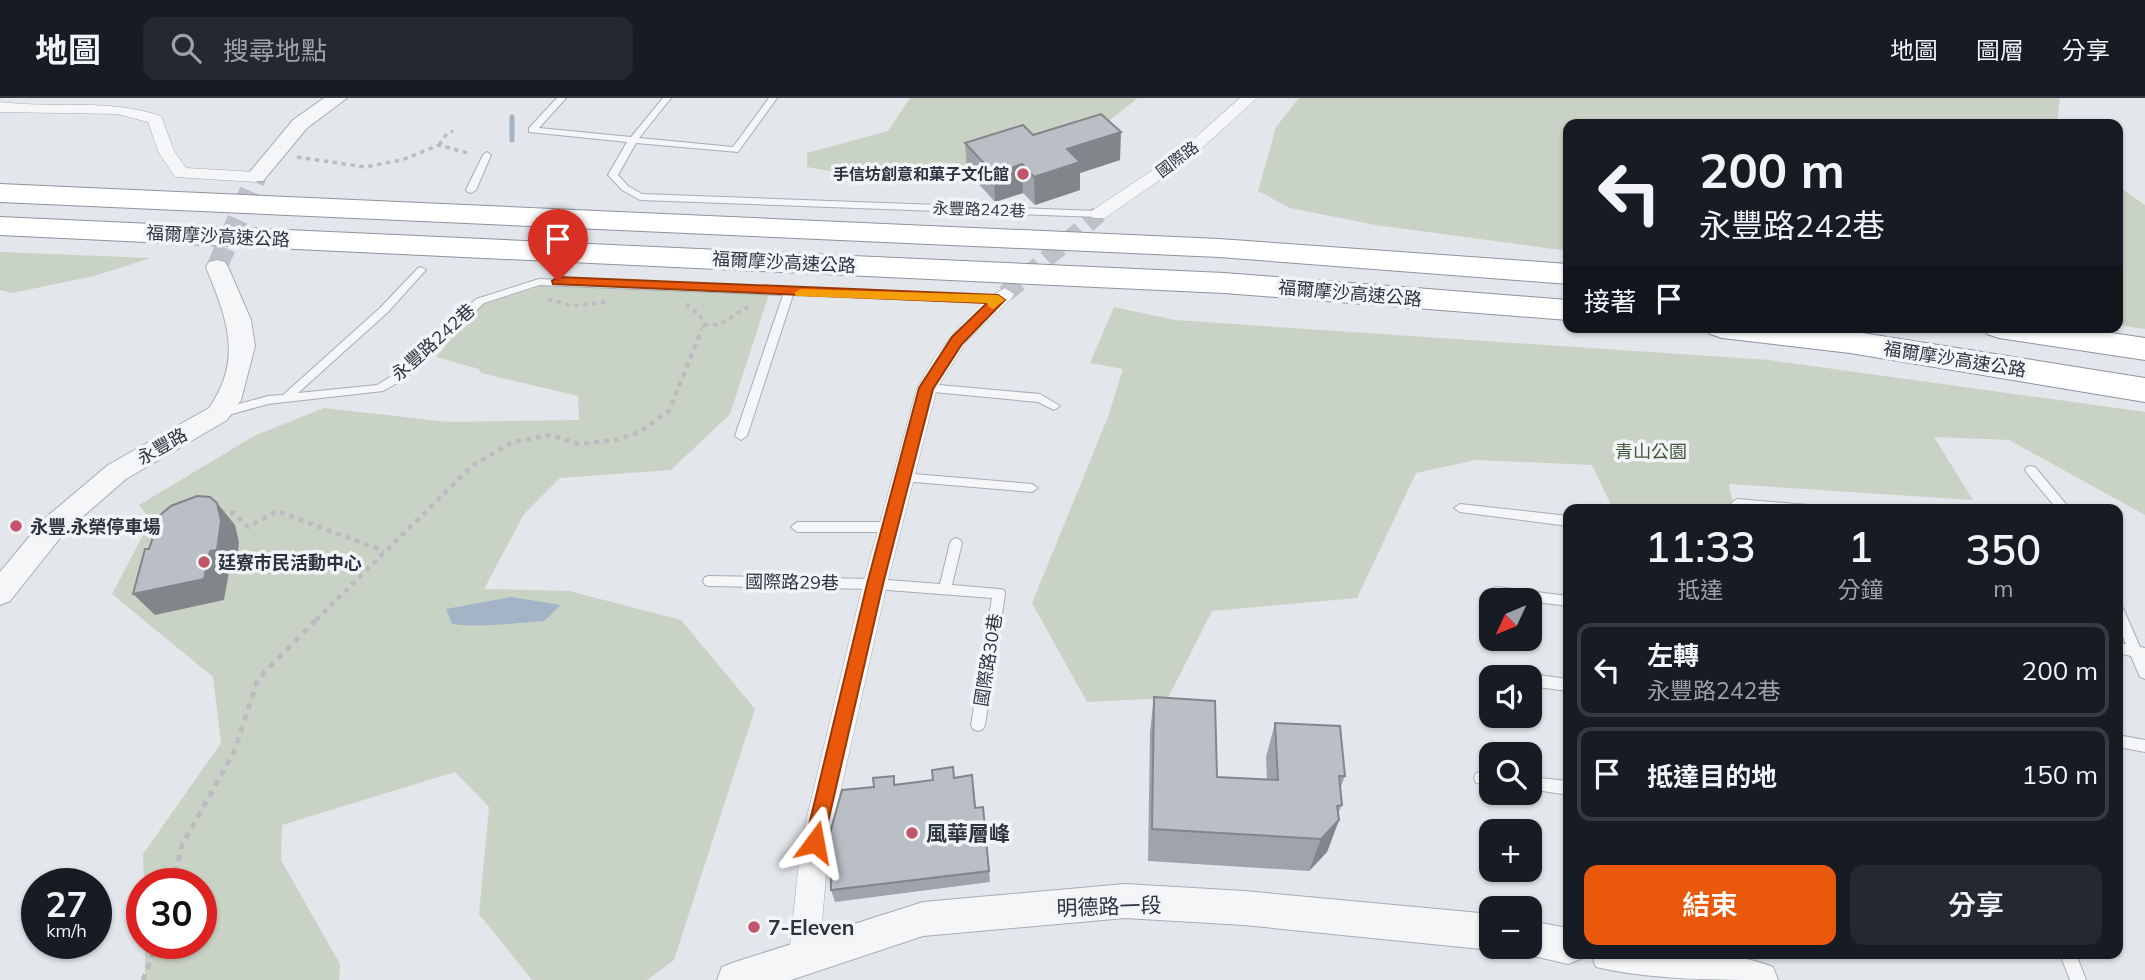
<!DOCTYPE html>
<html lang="zh-TW">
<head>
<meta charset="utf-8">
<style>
  :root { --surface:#171b24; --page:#242831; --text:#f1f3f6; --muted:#9ea1a6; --line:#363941; --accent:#ea580c }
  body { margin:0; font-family:Mulish,"Noto Sans TC",sans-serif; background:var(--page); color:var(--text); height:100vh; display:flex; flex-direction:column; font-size:26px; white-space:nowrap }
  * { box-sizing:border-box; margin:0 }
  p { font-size:23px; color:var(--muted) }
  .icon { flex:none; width:38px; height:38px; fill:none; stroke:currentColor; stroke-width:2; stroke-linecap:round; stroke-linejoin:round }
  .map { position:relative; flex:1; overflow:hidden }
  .details { position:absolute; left:1563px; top:406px; width:560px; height:455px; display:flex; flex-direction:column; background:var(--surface); border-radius:14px; box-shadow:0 2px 5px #0004 }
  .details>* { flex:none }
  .banner { position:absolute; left:1563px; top:21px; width:560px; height:214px; border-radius:14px; box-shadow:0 2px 5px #0004; background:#171b24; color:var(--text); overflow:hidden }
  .needle { width:46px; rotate:226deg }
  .controls { position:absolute; left:1479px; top:490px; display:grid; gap:14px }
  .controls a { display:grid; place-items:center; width:63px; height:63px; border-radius:14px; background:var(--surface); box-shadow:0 2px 5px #0004; font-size:35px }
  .speed { position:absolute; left:21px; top:770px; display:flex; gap:14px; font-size:35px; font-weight:700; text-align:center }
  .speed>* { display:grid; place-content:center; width:91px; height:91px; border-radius:50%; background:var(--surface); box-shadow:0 2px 5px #0004; line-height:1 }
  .speed small { font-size:18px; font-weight:400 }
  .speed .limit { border:10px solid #d22; background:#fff; color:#111 }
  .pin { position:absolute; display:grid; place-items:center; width:60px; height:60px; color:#fff; margin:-72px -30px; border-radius:50% 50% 50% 0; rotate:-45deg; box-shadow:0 0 7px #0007 }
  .pin .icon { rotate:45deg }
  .me { position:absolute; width:77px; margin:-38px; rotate:13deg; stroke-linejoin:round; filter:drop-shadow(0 0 5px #0008) }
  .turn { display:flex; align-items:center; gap:24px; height:147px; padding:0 21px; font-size:32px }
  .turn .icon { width:91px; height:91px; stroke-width:2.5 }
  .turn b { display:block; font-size:49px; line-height:60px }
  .then { display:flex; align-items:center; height:66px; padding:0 21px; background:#0003; gap:14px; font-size:26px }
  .eta { display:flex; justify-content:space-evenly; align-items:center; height:119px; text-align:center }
  .eta b { font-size:42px; font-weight:600; line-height:49px }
  .action { display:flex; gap:14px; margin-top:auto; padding:14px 21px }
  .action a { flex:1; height:80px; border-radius:14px; background:var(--accent); color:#fff; font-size:28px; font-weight:600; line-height:80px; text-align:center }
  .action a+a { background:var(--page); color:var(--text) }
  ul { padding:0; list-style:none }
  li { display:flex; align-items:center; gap:21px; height:94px; margin:0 14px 10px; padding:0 7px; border:4px solid var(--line); border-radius:14px }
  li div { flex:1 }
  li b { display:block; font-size:26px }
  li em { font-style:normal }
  header { display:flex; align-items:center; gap:42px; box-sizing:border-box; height:98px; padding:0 35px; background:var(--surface); border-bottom:2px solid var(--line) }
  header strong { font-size:33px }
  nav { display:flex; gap:38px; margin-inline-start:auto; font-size:24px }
  .search { width:490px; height:63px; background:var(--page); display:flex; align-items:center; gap:18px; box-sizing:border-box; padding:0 24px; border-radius:14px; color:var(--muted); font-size:26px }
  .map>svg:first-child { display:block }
  .green { fill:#c9d3c5 }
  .water { fill:#a2b4c6 }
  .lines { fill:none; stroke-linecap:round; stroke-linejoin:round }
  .stream { stroke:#a2b4c6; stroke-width:5 }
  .minor-tunnel { stroke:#bec2c8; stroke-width:18; stroke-dasharray:18 9; stroke-linecap:butt }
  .tertiary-tunnel { stroke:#bec2c8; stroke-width:21; stroke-dasharray:21 10; stroke-linecap:butt }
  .service-casing { stroke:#a8adb4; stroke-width:2 }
  .minor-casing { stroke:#a8adb4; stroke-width:1 }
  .tertiary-casing { stroke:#a8adb4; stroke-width:2 }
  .motorway-casing { stroke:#8c949f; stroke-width:2 }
  .path-far2 { stroke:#b9bcc1; stroke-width:3.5; stroke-dasharray:4.5 4.5; stroke-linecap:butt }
  .path-far1 { stroke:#b9bcc1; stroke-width:4.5; stroke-dasharray:5 5; stroke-linecap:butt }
  .path { stroke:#b9bcc1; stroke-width:5; stroke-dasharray:6 6; stroke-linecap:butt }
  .service { fill:#f5f6f8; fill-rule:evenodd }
  .minor { fill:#f5f6f8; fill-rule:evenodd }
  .tertiary { fill:#f5f6f8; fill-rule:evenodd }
  .motorway { fill:#fff; fill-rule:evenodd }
  .wall { fill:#a0a4aa }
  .shaded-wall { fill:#82868b }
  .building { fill:#babfc6; stroke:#82868b; stroke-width:2 }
  .route { fill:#ea580c; stroke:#983908; stroke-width:2 }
  .slow { fill:#f59e0b }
  .poi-dot { fill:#c15569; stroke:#f2f4f7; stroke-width:2.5 }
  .labels { text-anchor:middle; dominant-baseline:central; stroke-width:7; stroke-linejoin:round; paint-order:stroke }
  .far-street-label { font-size:16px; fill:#2c3440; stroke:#f2f4f7 }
  .far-poi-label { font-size:16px; font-weight:bold; fill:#2c3440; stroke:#f2f4f7; text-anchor:end }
  .street-label { font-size:18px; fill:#2c3440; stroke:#f2f4f7 }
  .park-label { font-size:18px; fill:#425a3b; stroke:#f2f4f7 }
  .poi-label { font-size:18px; font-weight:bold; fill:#2c3440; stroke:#f2f4f7; text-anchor:start }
  .near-poi-label { font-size:21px; font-weight:bold; fill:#2c3440; stroke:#f2f4f7; text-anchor:start }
  .near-street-label { font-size:21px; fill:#2c3440; stroke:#f2f4f7 }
</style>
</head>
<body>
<header>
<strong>地圖</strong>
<div class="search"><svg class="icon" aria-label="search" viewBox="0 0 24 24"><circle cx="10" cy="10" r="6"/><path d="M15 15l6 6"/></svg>搜尋地點</div>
<nav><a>地圖</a><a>圖層</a><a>分享</a></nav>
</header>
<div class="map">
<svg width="2145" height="882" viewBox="0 0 2145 882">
  <rect width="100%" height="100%" fill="#e3e6ea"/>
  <g class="green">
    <polygon points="910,0 1138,0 1097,32 967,71 886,83 807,69 807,55 888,33"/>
    <polygon points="1299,0 2060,0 2057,26 1568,26 1568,153 1376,127 1290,110 1258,93 1276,29"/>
    <polygon points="2118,88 2145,107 2145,231 2118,227"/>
    <polygon points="0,154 151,160 94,178 12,195 0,192"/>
    <polygon points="552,185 769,196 730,316 671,372 560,380 524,416 484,491 569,493 681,522 755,611 674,862 647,882 532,882 479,816 489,709 455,674 282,727 281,762 340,866 339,882 145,882 145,845 201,845 201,786 144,786 143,756 221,645 213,579 112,496 151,422 139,407 254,338 324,310 448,324 579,322 578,298 481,275 479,271 436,259 480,207"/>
    <polygon points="1114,209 1175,222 1769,262 2145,314 2145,417 2009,342 1934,339 1973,402 1729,386 1734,411 1613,411 1592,367 1476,362 1416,375 1357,500 1212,513 1168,600 1087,604 1032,505 1108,319 1123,271 1090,265"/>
  </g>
  <path class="water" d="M511,499l50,8 -17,16c-31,2 -61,7 -92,3l-6,-15z"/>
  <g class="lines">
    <polyline class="stream" points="512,19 512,42"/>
    <polyline class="minor-tunnel" points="1005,196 1099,116"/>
    <polyline class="tertiary-tunnel" points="217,169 256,79"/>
    <g class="service-casing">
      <g id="service">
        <polygon points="557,0 566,0 539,30 631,39 663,0 671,0 639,40 733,49 769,0 777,0 738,54 636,45 618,77 628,88 642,96 1099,113 1104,116 1099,119 640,102 622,92 608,77 627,44 529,34 529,30"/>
        <polygon points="487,54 491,57 476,92 471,95 468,94 466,92 483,57"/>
        <polygon points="421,169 426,172 424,174 388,214 298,295 377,287 398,274 476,201 539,181 998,199 1003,202 998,205 793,197 747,338 741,342 735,338 783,197 540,187 484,205 406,280 383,293 268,306 218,320 214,319 212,316 214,313 268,298 283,297 380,210 418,170"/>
        <polygon points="927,286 1040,296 1060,308 1054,312 1038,304 923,293 922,290 923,287"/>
        <polygon points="2031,368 2035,369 2070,411 2057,411 2027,375 2025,372 2027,369"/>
        <polygon points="902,375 1032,386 1038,390 1032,394 902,383 896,379"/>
        <polygon points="1737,401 1808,407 1814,411 1734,411 1731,405"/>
        <polygon points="1460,406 1568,418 1568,428 1460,414 1454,410"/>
        <polygon points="797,424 890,424 896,429 890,434 797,434 791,429"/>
        <polygon points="956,440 960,442 962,445 952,487 999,491 1004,492 1005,496 985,627 983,631 978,633 973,631 971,627 992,500 875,491 709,488 705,487 703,483 705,479 709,478 875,481 940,486 950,445 952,442"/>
        <polygon points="1497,489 1568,498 1568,508 1497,499 1493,498 1491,494 1493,490"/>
        <polygon points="2118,509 2123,510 2140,549 2145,550 2145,581 2140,579 2131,558 2118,555 2118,545 2126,546 2118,528"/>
        <polygon points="1530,576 1568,581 1568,593 1530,588 1530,579 1525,579"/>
        <polygon points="2118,637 2145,642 2145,654 2118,649"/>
        <polygon points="1481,674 1491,675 1491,687 1476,685 1474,680 1476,675"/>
        <polygon points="1530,679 1568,683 1568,697 1530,691"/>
        <polygon points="2060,856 2076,856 2086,882 2070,882"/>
      </g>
    </g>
    <g class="minor-casing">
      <g id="minor">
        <polygon points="1240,0 1257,0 1190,61 1105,120 1093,120 1090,116 1093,112 1178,55"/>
        <path d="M0,4c55,7 107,-4 161,14l13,35 12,17 70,4 8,5 -8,5 -81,-5 -17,-26 -10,-29 -31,-8 -117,-2z"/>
        <polygon points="1005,190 1014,196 1012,200 967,243 937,290 887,486 829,744 819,858 814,868 804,873 794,868 789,858 801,744 863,486 917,290 935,259 964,223 986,201"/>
      </g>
    </g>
    <g class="tertiary-casing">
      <g id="tertiary">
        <polygon points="324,0 347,0 307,30 263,83 249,83 246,79 249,75 293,22"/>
        <path d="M217,162l8,2 3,5 23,53 4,26 -14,54 -14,20 -101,59 -62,54 -54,68 -10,4v-33l44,-53 64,-54 101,-57c35,-50 17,-91 -3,-141l3,-5z"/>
        <polygon points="1125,786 1244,793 1491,816 1491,849 1498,849 1491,852 1244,827 1125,820 923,838 791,882 717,882 722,869 735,864 923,804"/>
        <polygon points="1530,823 1568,830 1568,856 1583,856 1581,861 1568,866 1517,854 1515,849 1530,849"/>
        <path d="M1591,856c52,-2 134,-7 182,13l5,13c-58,0 -127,0 -182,-13z"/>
      </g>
    </g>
    <g class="motorway-casing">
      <g id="motorway">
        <polygon points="0,86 1219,141 1568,166 1568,186 1219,159 0,104"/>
        <polygon points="0,119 1224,175 1568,202 1568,222 1224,195 0,137"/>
        <polygon points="1706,229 1816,229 1850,233 2145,280 2145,304 1850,255 1722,240 1710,236"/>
        <polygon points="1983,229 2072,229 2145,240 2145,262 1999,240 1987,236"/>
      </g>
    </g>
    <g class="path-far2">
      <polyline points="439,47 446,37 453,33"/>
      <polyline points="297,59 365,69 402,62 439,47 471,56"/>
      <polyline points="548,201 573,208 605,204"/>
      <polyline points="686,206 700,217 704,227 702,233"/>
      <polyline points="704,227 719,227 749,208"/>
    </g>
    <g class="path-far1">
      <polyline points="220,415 234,415 248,429 277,413 384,453"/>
      <polyline points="316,522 473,367 513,344 550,337 579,346 616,342 640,334 669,313 702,231"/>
    </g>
    <g class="path">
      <polyline points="172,786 182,747 234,654 258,581 317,521"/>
      <polyline points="143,882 157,845"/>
    </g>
    <use href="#service" class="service"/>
    <use href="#minor" class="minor"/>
    <use href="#tertiary" class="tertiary"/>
    <use href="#motorway" class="motorway"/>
  </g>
  <g class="wall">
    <polygon points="1033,37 1120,62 1080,75 1080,92 1035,107 1023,95 995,104 967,73 965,45"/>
    <polygon points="1154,599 1217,679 1267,682 1266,659 1275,625 1345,678 1340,691 1342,707 1338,716 1339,722 1327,754 1309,773 1148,763 1150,634"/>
    <polygon points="955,680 974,690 976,710 985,722 990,784 835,804 831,792 896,686"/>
  </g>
  <g class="shaded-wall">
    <polygon points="1121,34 1120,62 1080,75 1080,92 1035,107 1034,79 1067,51"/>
    <polygon points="1022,66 1023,95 995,104 994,76"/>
    <polygon points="217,405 235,427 239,444 236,473 229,474 224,502 155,517 133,496"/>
    <polygon points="1339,722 1327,754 1309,773 1321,741"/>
  </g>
  <g class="building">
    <polygon points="1101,16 1121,34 1067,51 1080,64 1034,79 1022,66 994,76 965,45 1023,27 1033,37"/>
    <polygon points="197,398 210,399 217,405 221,423 217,452 210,453 204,481 133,496 145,451 149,451 160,417 171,408"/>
    <polygon points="1154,599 1215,603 1217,679 1278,682 1275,625 1340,628 1345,678 1339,678 1342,707 1337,708 1339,722 1321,741 1152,731"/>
    <polygon points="953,669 954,680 972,677 975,710 983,709 989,773 831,792 830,735 842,692 874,689 873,680 894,678 894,687 933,682 932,672"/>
  </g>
  <polygon class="route" points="558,179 998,197 1005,202 962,246 933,291 883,486 822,750 815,753 808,750 805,744 867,486 919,290 952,239 987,205 553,186 552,183"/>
  <polygon class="slow" points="800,191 998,197 1005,202 993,211 989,209 987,205 796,198 794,195"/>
  <g class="poi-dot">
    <circle cx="1023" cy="76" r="7"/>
    <circle cx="16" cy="428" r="7"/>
    <circle cx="204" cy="464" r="7"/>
    <circle cx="912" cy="735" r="7"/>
    <circle cx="754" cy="829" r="7"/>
  </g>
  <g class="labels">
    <g class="far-street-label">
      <text transform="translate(1177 61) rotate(-37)">國際路</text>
      <text transform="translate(979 111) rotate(2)">永豐路242巷</text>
    </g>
    <g class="far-poi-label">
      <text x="1009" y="76">手信坊創意和菓子文化館</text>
    </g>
    <g class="street-label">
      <text transform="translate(218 138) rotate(3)">福爾摩沙高速公路</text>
      <text transform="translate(784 164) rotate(3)">福爾摩沙高速公路</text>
      <text transform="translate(1350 195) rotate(5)">福爾摩沙高速公路</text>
      <text transform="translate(433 244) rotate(-42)">永豐路242巷</text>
      <text transform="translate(1955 261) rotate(9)">福爾摩沙高速公路</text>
      <text transform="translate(162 348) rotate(-30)">永豐路</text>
      <text transform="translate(792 484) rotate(1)">國際路29巷</text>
      <text transform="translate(988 562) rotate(-81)">國際路30巷</text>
    </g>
    <g class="park-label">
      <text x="1651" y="353">青山公園</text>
    </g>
    <g class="poi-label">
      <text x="30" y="428">永豐.永榮停車場</text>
      <text x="218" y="464">廷寮市民活動中心</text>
    </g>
    <g class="near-poi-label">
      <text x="926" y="735">風華層峰</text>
      <text x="768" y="829">7-Eleven</text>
    </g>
    <g class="near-street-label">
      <text transform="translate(1109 808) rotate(-2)">明德路一段</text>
    </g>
  </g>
</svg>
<div class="controls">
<a><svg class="needle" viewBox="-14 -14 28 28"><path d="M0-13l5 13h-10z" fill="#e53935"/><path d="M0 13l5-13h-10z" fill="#9ea1a6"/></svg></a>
<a><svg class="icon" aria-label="sound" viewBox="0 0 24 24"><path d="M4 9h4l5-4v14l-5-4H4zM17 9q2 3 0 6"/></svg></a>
<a><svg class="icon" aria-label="search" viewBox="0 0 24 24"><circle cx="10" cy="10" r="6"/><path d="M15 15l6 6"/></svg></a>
<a>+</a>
<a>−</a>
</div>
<div class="speed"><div>27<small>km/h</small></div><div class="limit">30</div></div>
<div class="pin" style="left:558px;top:183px;background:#d93025"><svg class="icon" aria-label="arrive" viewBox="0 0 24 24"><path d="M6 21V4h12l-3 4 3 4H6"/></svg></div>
<svg class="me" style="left:815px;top:744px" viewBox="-20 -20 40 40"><path d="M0-17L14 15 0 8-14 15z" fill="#ea580c" stroke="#fff" stroke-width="4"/></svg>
<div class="banner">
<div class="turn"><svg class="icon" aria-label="left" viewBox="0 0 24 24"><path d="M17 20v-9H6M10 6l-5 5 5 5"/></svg><div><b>200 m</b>永豐路242巷</div></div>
<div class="then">接著<svg class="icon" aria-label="arrive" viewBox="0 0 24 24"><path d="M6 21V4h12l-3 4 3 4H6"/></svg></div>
</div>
<section class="details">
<div class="eta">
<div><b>11:33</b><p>抵達</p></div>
<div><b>1</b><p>分鐘</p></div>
<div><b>350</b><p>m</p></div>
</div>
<ul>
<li><svg class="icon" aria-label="left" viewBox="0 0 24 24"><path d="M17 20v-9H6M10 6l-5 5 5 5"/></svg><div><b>左轉</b><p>永豐路242巷</p></div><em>200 m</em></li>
<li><svg class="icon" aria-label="arrive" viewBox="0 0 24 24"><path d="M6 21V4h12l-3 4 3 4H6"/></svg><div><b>抵達目的地</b></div><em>150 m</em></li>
</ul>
<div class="action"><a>結束</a><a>分享</a></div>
</section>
</div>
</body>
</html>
